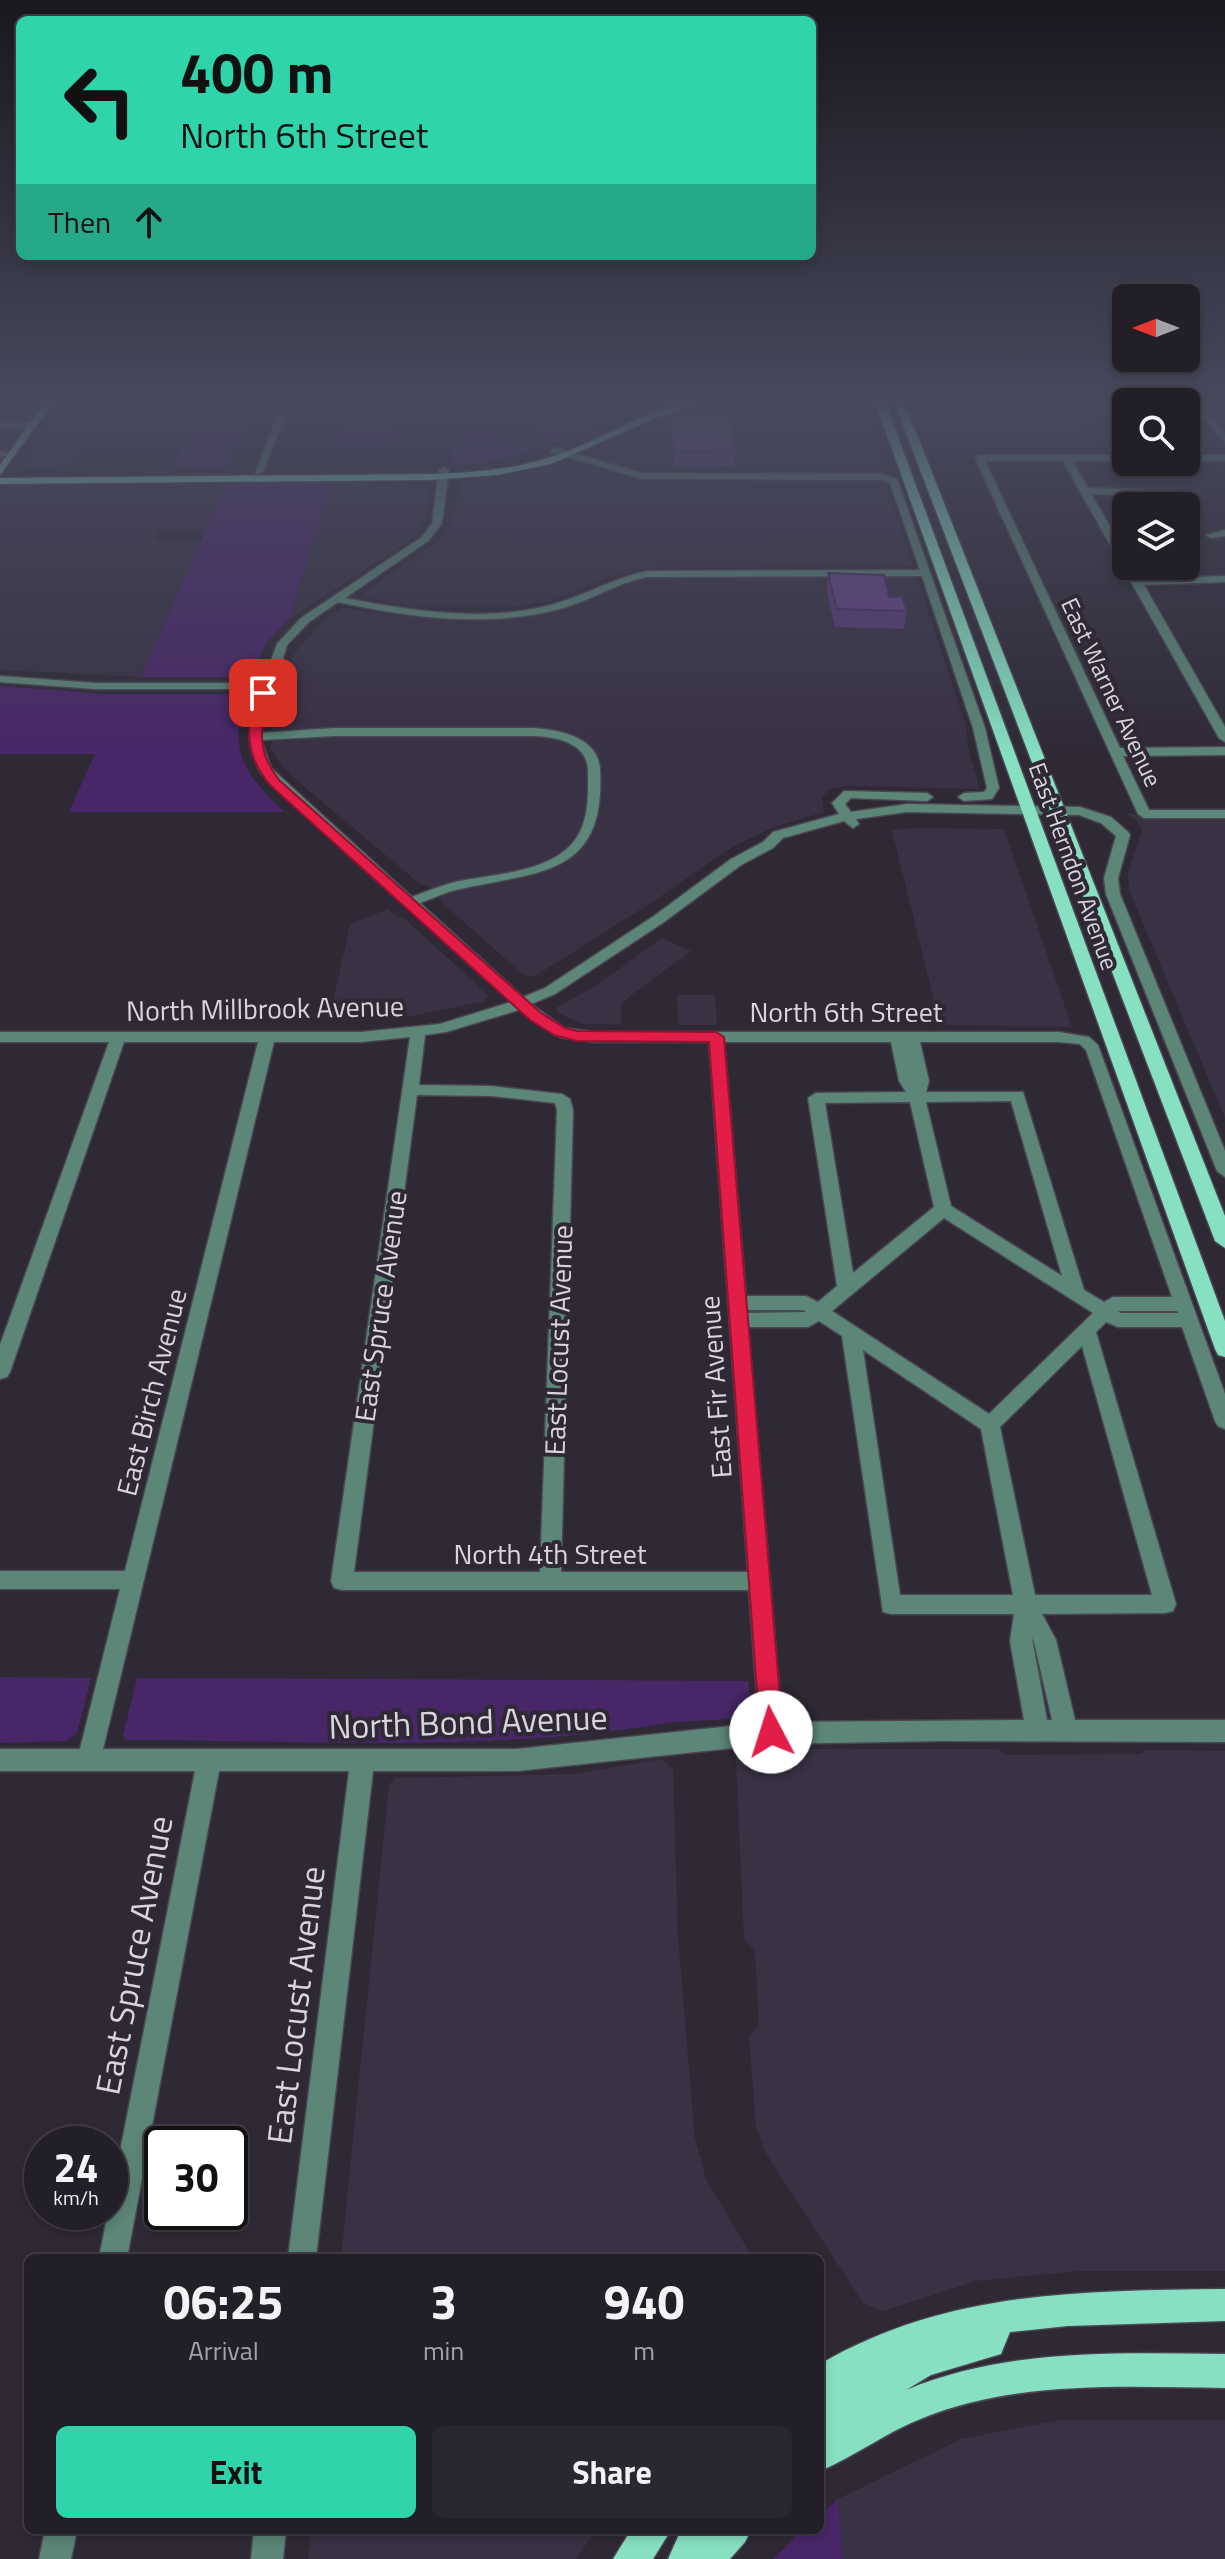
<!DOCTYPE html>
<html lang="en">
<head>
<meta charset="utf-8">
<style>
  :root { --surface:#231f28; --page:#2b2730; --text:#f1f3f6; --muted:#a3a2a8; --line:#403d45; --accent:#2fd4aa }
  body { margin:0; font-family:"Titillium Web",sans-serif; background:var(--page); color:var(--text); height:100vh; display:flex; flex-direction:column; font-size:30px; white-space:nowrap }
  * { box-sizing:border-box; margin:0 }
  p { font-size:26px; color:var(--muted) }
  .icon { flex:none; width:44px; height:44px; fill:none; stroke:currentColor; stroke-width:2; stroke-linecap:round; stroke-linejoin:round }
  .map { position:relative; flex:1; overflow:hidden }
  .sheet { position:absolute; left:24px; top:2254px; width:800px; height:280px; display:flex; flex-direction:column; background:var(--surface); border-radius:12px; box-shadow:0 4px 12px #0003,0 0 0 2px var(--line) }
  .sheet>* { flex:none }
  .hud { position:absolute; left:16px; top:16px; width:800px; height:244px; border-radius:12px; box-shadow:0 4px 12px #0003,0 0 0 2px var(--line); background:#2fd4aa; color:#111; overflow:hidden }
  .needle { width:52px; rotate:270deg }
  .fabs { position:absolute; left:1112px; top:284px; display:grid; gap:16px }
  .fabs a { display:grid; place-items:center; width:88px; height:88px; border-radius:12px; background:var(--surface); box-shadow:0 4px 12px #0003,0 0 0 2px var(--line); font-size:40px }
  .speed { position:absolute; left:24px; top:2126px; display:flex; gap:16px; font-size:40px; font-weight:700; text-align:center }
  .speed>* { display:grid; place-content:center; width:104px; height:104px; border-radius:50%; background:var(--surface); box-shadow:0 4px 12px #0003,0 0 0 2px var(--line); line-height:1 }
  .speed small { font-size:20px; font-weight:400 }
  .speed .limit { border:4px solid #111; border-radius:12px; background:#fff; color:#111 }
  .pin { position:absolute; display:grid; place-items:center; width:68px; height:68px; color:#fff; margin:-34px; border-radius:16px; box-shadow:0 4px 12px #0006 }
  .me { position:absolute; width:88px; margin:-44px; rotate:355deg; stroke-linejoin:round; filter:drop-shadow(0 0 6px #0008) }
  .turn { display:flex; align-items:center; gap:28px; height:168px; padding:0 32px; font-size:36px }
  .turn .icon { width:104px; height:104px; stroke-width:2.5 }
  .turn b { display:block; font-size:56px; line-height:68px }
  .then { display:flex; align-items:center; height:76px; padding:0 32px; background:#0003; gap:16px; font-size:30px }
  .eta { display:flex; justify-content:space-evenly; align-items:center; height:136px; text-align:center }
  .eta b { font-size:48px; font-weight:700; line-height:56px }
  .action { display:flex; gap:16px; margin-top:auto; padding:16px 32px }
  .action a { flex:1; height:92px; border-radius:12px; background:var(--accent); color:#111; font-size:32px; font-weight:700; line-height:92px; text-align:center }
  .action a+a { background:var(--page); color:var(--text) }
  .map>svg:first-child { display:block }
  .built { fill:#393144 }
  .green { fill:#482768 }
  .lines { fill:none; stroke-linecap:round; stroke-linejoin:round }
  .minor-casing { stroke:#4a4551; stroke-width:3 }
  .major-casing { stroke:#4a4551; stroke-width:3 }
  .minor { fill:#5c8677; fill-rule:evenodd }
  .major { fill:#87e0c2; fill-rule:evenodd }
  .wall { fill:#573a75 }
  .shaded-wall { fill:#472f5f }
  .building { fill:#654388; stroke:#472f5f; stroke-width:2 }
  .route { fill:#e11d48; stroke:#92132f; stroke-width:2 }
  .labels { text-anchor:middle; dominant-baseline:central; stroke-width:8; stroke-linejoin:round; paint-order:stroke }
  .far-street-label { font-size:24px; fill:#d9d5de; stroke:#2f2936 }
  .street-label { font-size:28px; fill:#d9d5de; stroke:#2f2936 }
  .near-street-label { font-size:34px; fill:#d9d5de; stroke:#2f2936 }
</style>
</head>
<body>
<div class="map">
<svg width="1225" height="2559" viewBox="0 0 1225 2559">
  <rect width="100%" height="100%" fill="#2f2936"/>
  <g class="built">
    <polygon points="744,399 863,401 888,473 664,473 631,468 585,454 675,412 702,404"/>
    <polygon points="1062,399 1088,440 924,441 910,400"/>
    <polygon points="41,435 89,435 67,470 18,468"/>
    <polygon points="567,460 622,475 656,480 881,481 884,482 912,566 652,568 607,578 552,601 510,607 415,607 362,597 361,595 443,537 455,515 460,481 516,473"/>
    <polygon points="228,481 207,529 160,529 155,540 202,541 141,677 0,670 0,493 5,486"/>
    <polygon points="333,481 431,483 427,517 418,532 408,542 289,619"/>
    <polygon points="803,576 917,579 966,727 969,752 980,789 848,786 830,789 822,797 824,812 772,828 732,847 651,903 535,976 524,975 441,902 441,896 427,885 420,884 295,779 283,767 270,747 274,740 275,731 270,728 293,655 321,623 341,608 410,617 512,617 567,609 624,584 655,577"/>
    <polygon points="1124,812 1162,820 1225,820 1225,1118 1129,890 1128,873 1142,830 1135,819"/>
    <polygon points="915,828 1004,829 1072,1027 940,1025 892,830"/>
    <polygon points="388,909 397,917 404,918 488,995 485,1001 402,1018 329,1021 350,924"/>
    <polygon points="662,938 691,951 621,1003 621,1025 583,1024 556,1012 557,1007 594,987"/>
    <polygon points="677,995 715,995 717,1025 678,1025"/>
    <polygon points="751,1749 997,1749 1007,1755 1140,1754 1146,1750 1225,1751 1225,2271 1078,2271 976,2281 883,2311 863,2303 765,2152 756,2127 749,2036 759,2026 755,1951 744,1939 736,1758"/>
    <polygon points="661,1759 673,1769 678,1936 695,2139 706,2179 753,2258 341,2258 389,1784 396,1778 574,1774"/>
    <polygon points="1060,2420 1225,2420 1225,2559 843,2559 838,2499 961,2439"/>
    <polygon points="311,2530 596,2530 576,2559 308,2559"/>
  </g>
  <g class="green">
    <polygon points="67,399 258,399 227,468 171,469 187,435 41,435"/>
    <polygon points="588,399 664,399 556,442 545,443 524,430 564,422 586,410"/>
    <path d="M363,421l53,12c-29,18 -61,17 -94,10l3,-5z"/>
    <polygon points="500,430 533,452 489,462 450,466 457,433"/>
    <polygon points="228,481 333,481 289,619 266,643 253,674 246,677 141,677"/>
    <path d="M0,686l105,8h135l6,3c-19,56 0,79 39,115h-216l26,-58h-95z"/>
    <polygon points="0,1677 91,1678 77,1733 66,1741 0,1743"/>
    <path d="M137,1678l611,3 3,25 -4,8c-23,9 -53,5 -78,9 -179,30 -362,17 -543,17l-3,-4z"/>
    <polygon points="838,2499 843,2559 774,2559 801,2530 820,2530 820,2515"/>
  </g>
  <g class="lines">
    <g class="minor-casing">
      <g id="minor">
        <polygon points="1103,399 1111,399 1126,422 1126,432"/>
        <polygon points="1189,399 1197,399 1225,434 1225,443"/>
        <polygon points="281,413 285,416 263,472 255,474 277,416"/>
        <polygon points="0,422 33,422 37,425 33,428 0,428"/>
        <path d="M553,447l89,26 240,1 15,5 88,249 14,60 -7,11 -28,2 -6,-4 6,-4 20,-1 3,-4 -14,-60 -51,-152 -275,1c-31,6 -57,24 -87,32 -72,19 -150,9 -222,-7l-29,20 -22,23 -27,88 74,-5h200c26,2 64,9 66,41 6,107 -59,102 -140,120 -14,3 -27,9 -40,14l103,94 22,-9 109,-72 77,-57 32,-17 10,-10 66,-18 -7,-11 12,-12 83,2 6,4 -6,4 -76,-3 -6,6 6,8 56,-8 173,3 31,10 17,15 2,3 -12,43 2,16 105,257v26l-8,-6 -111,-277 -2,-16 12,-42 -15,-13 -22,-8 -172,-3 -51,7 3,5 -6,4 -9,-7 -61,17 -10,10 -32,17 -77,57 -109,72 -24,10 33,24 30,4h465l30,5 9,8 127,349v35l-7,-3 -3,-5 -33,-94h-64l-12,-5 -10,10 80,272 -3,7 -8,2 -123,1 14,26 19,80h150v22l-284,-1 -171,3 -253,27h-144l-57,487h-28l61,-487h-130l-92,487h-28l96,-487h-195v-22h80l40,-160h-120v-18h125l133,-529h-134l-114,330 -3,5 -7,2v-34l109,-303h-109v-10h361l79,-8 71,-22 -250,-229c-18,-35 -12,-49 0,-84h-166l-95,-7v-6l95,7h168l14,-39 24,-26 121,-81 10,-14 7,-53 5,-3 5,3 -7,53 -14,18 -83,57c66,13 143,25 209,6 32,-9 60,-26 93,-33l273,-1 -30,-87 -9,-3 -239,-1 -92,-27zM334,736h200c24,1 54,7 54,36 0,18 1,37 -6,55 -17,45 -83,46 -123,54 -16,4 -32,10 -47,16l-141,-129 -10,-28zM519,1010l41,27 34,5h115l39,530h-187l12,-462 -3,-11 -8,-5 -71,-8 -72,-1 6,-50 21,-3zM410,1037l-79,544 3,7 8,2h407l10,133 -242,26h-414l171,-707h87zM724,1042h167l8,39 7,11 -90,1 -8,5 29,188 -19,16 -12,-6h-60zM920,1042h139l21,2 6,6 86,247h-59l-9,5 -20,-12 -61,-198h-97l3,-11zM417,1095l74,1 64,7 2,7 -17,462h-186zM1011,1101l51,175 -111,-70 -25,-104zM910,1102l24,105 -81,66 -28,-170zM944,1218l149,95 -104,101 -157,-103zM747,1310h56l3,2 -59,1zM1118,1311h59l1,2h-57zM819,1321l23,15 41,276 8,2h123l-4,27 14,79 -242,2 -34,-395h60zM1082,1346l70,249h-117l-35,-168zM863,1350l118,79 32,166h-113zM1032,1638l2,4 18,78h-5z"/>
        <polygon points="0,451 16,454 0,457"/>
        <polygon points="979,455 1126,455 1126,461 1072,461 1088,488 1176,491 1181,494 1176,497 1091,494 1126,553 1126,566 1133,566 1140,579 1225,576 1225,582 1144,585 1225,727 1225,742 1219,738 1063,461 985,461 1120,748 1225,747 1225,755 1123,756 1149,810 1225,810 1225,818 1144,818 1138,814 975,458"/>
        <rect x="1186" y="455" width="39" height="6"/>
        <polygon points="1225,530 1225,536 1211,538 1206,535"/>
        <polygon points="45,2530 77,2530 71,2559 39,2559"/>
        <polygon points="254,2530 286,2530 283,2559 251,2559"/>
      </g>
    </g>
    <g class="major-casing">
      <g id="major">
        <polygon points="47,399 56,399 0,475 0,465"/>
        <path d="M695,399h17l-56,19 -105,46 -54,11 -68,5 -429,4v-6l429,-4c45,-1 91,-5 134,-21 44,-17 85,-43 132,-54z"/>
        <polygon points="874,399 884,399 1225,1321 1225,1357 1218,1355 1215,1349"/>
        <polygon points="893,399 903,399 1225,1216 1225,1248 1215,1241"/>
        <path d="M1225,2289v32l-157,5 -58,6 -9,22 -70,21 -25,15c101,-42 212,-37 319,-36v34c-100,-1 -207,-8 -302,30 -37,14 -67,38 -103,53v-107c128,-74 261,-73 405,-75z"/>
        <polygon points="631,2530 671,2530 653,2559 613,2559"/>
        <polygon points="681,2530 751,2530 745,2542 730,2559 668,2559"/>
      </g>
    </g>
    <use href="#minor" class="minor"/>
    <use href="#major" class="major"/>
  </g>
  <g class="wall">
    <polygon points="240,401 230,420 226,420 223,425 198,425 194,409"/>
    <polygon points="671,417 735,450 734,466 674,468 671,433"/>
    <polygon points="828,573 889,597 907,611 904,629 835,627 827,591"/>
  </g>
  <g class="shaded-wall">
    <polygon points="233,399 240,399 240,401 230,420 228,408"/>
    <polygon points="224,408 226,420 223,425 221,413"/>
  </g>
  <g class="building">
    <polygon points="200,399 233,399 228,408 224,408 221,413 196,413 199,409 194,409"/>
    <polygon points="671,417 730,417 735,450 674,452"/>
    <polygon points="828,573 884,575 889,597 902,597 907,611 837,609"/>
  </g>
  <linearGradient id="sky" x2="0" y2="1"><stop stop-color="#1a171e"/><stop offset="0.53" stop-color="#47495d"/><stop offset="1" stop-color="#47495d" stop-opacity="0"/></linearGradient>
  <rect width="1225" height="757" fill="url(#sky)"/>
  <path class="route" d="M259,691l10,2c-9,34 -13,58 10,87l262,233 24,15 12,3 139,1 8,5 59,695 -3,8 -9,3 -8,-3 -3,-8 -51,-690 -132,-1 -23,-6 -24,-15 -260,-235c-24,-29 -27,-59 -11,-94z"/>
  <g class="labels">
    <g class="far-street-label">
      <text transform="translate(1112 692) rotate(65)">East Warner Avenue</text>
      <text transform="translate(1074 866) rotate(70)">East Herndon Avenue</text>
    </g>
    <g class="street-label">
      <text transform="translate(265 1008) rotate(-1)">North Millbrook Avenue</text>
      <text x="846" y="1011">North 6th Street</text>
      <text transform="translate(380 1306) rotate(-82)">East Spruce Avenue</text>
      <text transform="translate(558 1340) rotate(-88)">East Locust Avenue</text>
      <text transform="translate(715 1387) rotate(-94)">East Fir Avenue</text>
      <text transform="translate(151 1392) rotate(-76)">East Birch Avenue</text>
      <text x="550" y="1553">North 4th Street</text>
    </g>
    <g class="near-street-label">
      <text transform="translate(468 1721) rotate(-2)">North Bond Avenue</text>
      <text transform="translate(133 1955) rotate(-79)">East Spruce Avenue</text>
      <text transform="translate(295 2005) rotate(-83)">East Locust Avenue</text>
    </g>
  </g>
</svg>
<div class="fabs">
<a><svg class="needle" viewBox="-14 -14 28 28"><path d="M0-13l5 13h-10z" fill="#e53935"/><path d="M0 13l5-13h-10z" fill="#a3a2a8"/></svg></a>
<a><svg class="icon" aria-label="search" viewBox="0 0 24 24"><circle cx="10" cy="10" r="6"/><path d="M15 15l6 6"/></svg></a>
<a><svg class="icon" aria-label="layers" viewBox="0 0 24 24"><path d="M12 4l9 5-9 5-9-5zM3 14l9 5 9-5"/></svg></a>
</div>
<div class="speed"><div>24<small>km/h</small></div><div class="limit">30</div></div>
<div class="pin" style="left:263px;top:693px;background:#d93025"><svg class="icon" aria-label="arrive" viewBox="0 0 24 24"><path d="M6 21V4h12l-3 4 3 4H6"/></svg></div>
<svg class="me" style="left:771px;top:1732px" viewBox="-20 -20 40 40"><circle r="19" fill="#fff"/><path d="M0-13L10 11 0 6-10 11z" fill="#e11d48"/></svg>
<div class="hud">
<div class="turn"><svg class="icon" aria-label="left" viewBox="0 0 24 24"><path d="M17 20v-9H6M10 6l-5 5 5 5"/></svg><div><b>400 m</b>North 6th Street</div></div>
<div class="then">Then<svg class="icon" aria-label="ahead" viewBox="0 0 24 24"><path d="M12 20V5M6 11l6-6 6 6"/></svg></div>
</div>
<section class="sheet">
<div class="eta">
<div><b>06:25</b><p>Arrival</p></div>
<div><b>3</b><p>min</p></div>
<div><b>940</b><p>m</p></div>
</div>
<div class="action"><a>Exit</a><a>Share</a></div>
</section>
</div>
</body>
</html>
